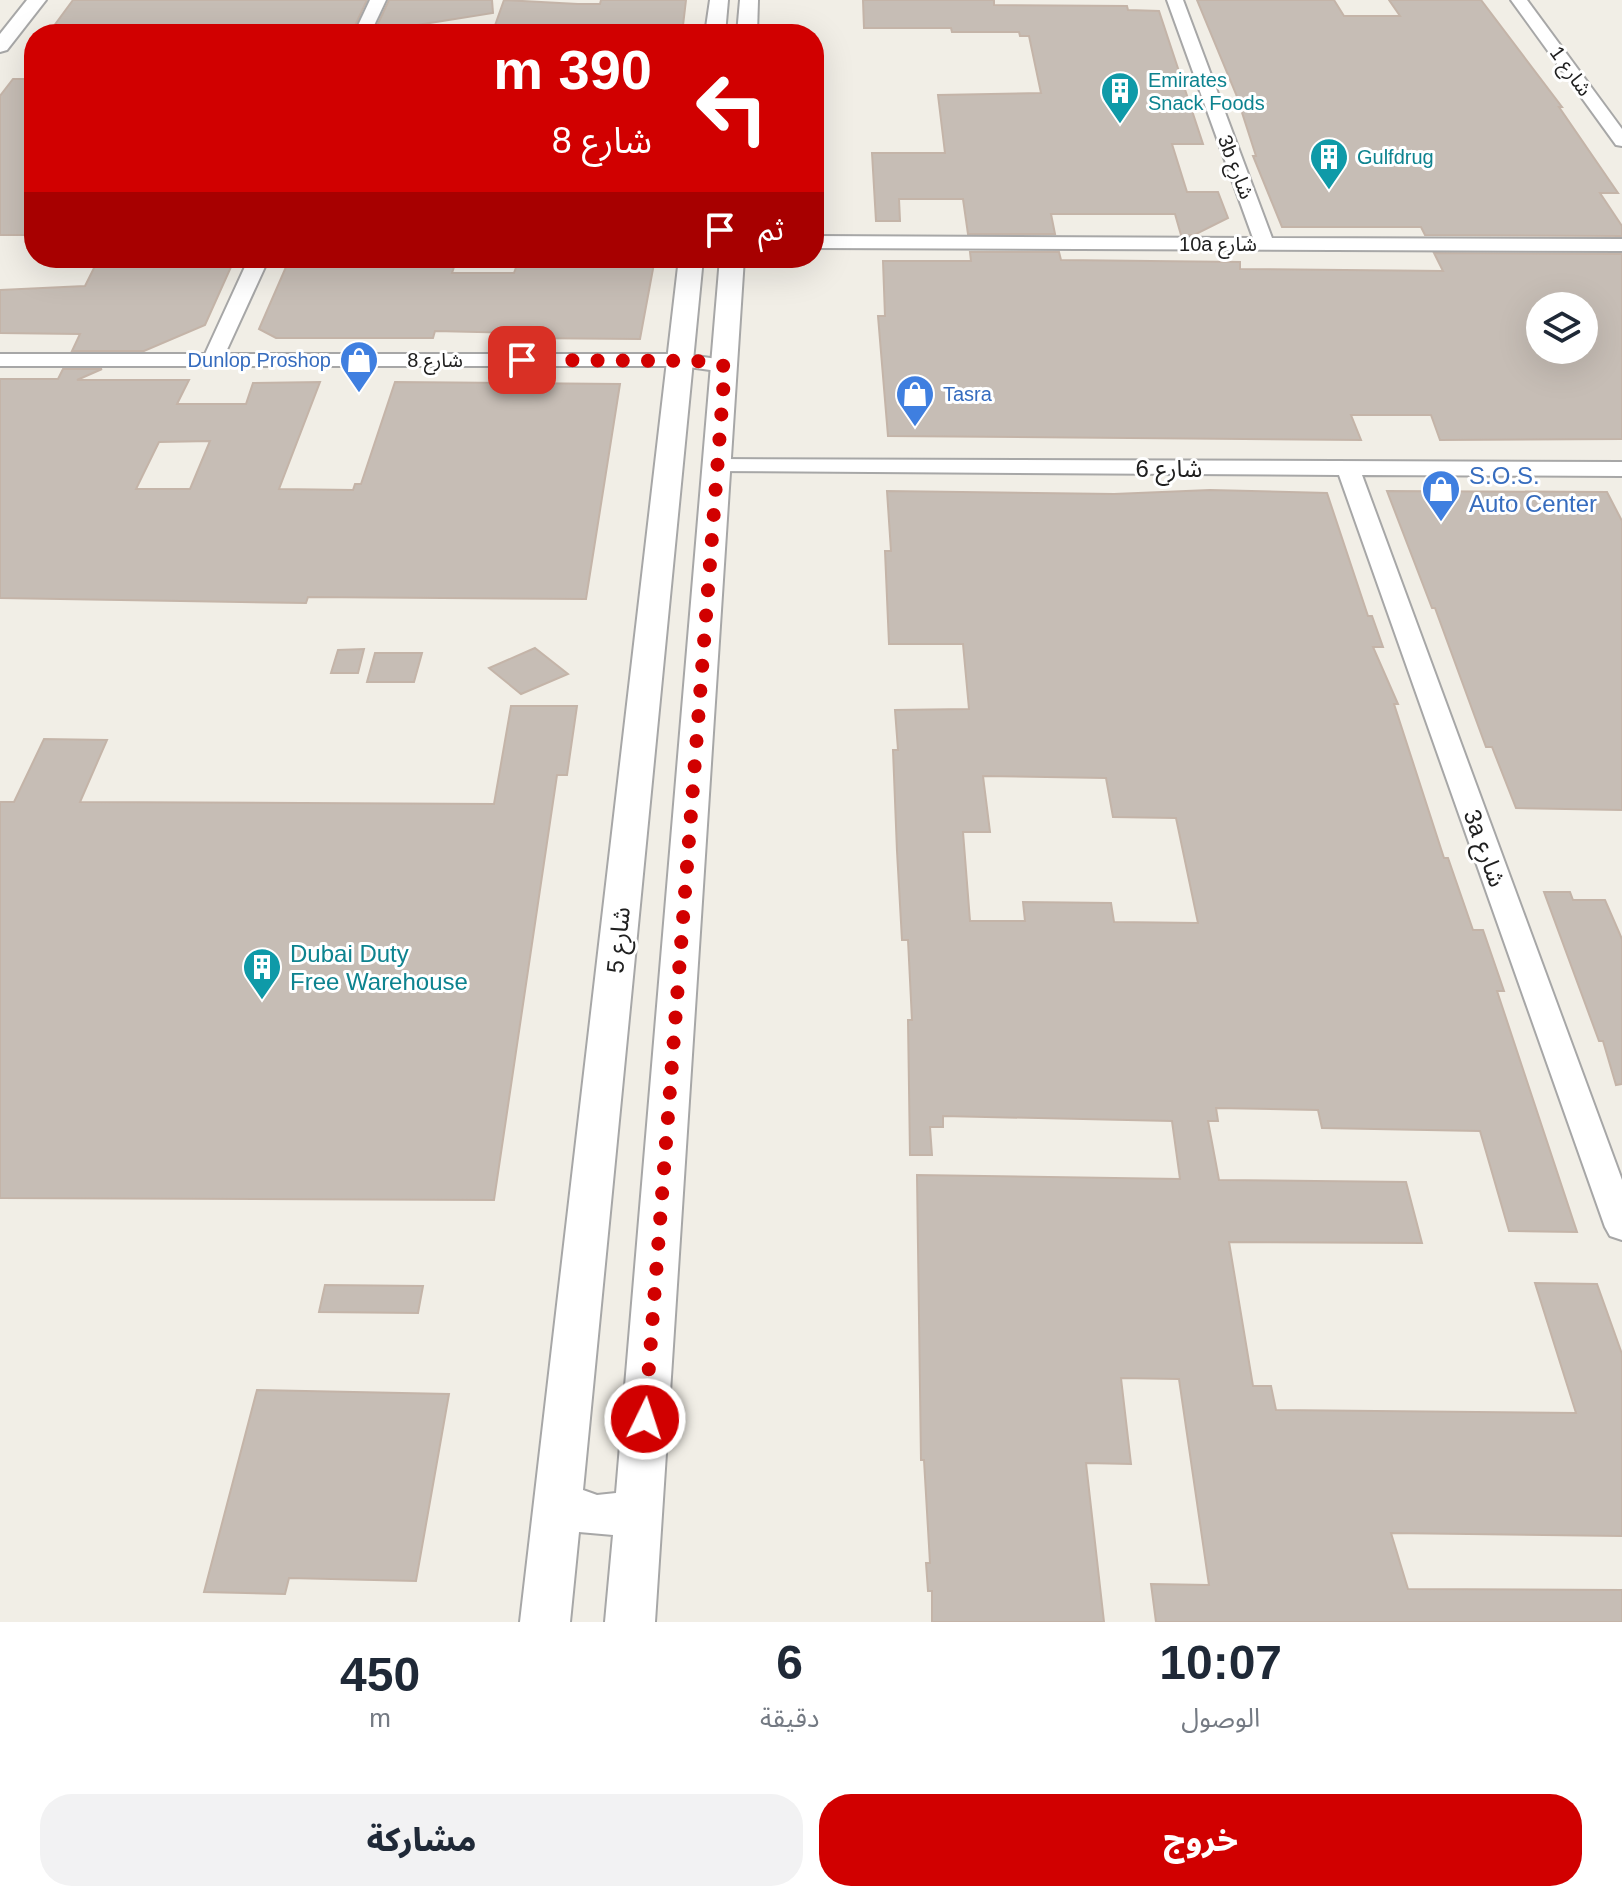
<!DOCTYPE html>
<html lang="ar">
<head>
<meta charset="utf-8">
<style>
  :root { --surface:#fff; --page:#f2f2f3; --text:#1f2937; --muted:#747a83; --accent:#d10000 }
  body { margin:0; font-family:Arial,"Noto Sans Arabic",sans-serif; background:var(--page); color:var(--text); direction:rtl; height:100vh; display:flex; flex-direction:column; font-size:30px; white-space:nowrap }
  * { box-sizing:border-box; margin:0 }
  p { font-size:26px; color:var(--muted) }
  .icon { flex:none; width:44px; height:44px; fill:none; stroke:currentColor; stroke-width:2; stroke-linecap:round; stroke-linejoin:round }
  .map { position:relative; height:1622px; overflow:hidden; direction:ltr }
  .details { display:flex; flex-direction:column; background:var(--surface); flex:1 }
  .details>* { flex:none }
  .top-card { position:absolute; left:24px; top:24px; width:800px; height:244px; border-radius:32px; box-shadow:0 8px 32px #0002; direction:rtl; background:#d10000; color:#fff; overflow:hidden }
  .buttons { position:absolute; left:1526px; top:292px; display:grid; gap:16px }
  .buttons a { display:grid; place-items:center; width:72px; height:72px; border-radius:50%; background:var(--surface); box-shadow:0 8px 32px #0002; font-size:40px }
  .pin { position:absolute; display:grid; place-items:center; width:68px; height:68px; color:#fff; margin:-34px; border-radius:16px; box-shadow:0 4px 12px #0006 }
  .me { position:absolute; width:88px; margin:-44px; rotate:4deg; stroke-linejoin:round; filter:drop-shadow(0 0 6px #0008) }
  .turn { display:flex; align-items:center; gap:28px; height:168px; padding:0 40px; font-size:36px }
  .turn .icon { width:104px; height:104px; stroke-width:2.5 }
  .turn b { display:block; font-size:56px; line-height:68px }
  .then { display:flex; align-items:center; height:76px; padding:0 40px; background:#0003; gap:16px; font-size:30px }
  .eta { display:flex; justify-content:space-evenly; align-items:center; height:136px; text-align:center }
  .eta b { font-size:48px; font-weight:800; line-height:56px }
  .primary-button { display:flex; gap:16px; margin-top:auto; padding:16px 40px }
  .primary-button a { flex:1; height:92px; border-radius:32px; background:var(--accent); color:#fff; font-size:32px; font-weight:800; line-height:92px; text-align:center }
  .primary-button a+a { background:var(--page); color:var(--text) }
  .map>svg:first-child { display:block }
  .building { fill:#c6bdb5; stroke:#c4b4a8; stroke-width:2; fill-rule:evenodd }
  .lines { fill:none; stroke-linecap:round; stroke-linejoin:round }
  .minor-casing { stroke:#a7a7a7; stroke-width:4 }
  .tertiary-casing { stroke:#a7a7a7; stroke-width:4 }
  .minor { fill:#fff; fill-rule:evenodd }
  .tertiary { fill:#fff; fill-rule:evenodd }
  .route { stroke:#d10000; stroke-width:14; stroke-dasharray:0 25.2 }
  .labels { text-anchor:middle; dominant-baseline:central; stroke-width:6; stroke-linejoin:round; paint-order:stroke }
  .far-street-label { font-size:20px; fill:#202020; stroke:#fff }
  .far-culture-label { font-size:20px; fill:#0d838f; stroke:#fff; text-anchor:start }
  .far-shop-label { font-size:20px; fill:#366cbe; stroke:#fff; text-anchor:end }
  .street-label { font-size:24px; fill:#202020; stroke:#fff }
  .shop-label { font-size:24px; fill:#366cbe; stroke:#fff; text-anchor:start }
  .culture-label { font-size:24px; fill:#0d838f; stroke:#fff; text-anchor:start }
</style>
</head>
<body>
<div class="map">
<svg width="1622" height="1622" viewBox="0 0 1622 1622">
  <rect width="100%" height="100%" fill="#f1eee6"/>
  <g class="building">
    <polygon points="73,0 367,0 352,32 342,34 48,34"/>
    <polygon points="389,0 492,0 493,13 405,27 403,32 374,32"/>
    <polygon points="504,0 578,4 600,4 601,0 686,0 682,34 492,34"/>
    <polygon points="863,0 994,0 994,5 1127,6 1128,10 1159,11 1203,144 1172,144 1187,192 1218,192 1228,218 1194,235 1181,235 1175,214 1051,214 1055,234 968,234 963,199 899,199 900,221 876,221 872,153 945,153 938,95 1041,93 1029,36 1020,36 1019,32 952,32 951,28 864,28"/>
    <polygon points="1197,0 1334,0 1344,16 1400,16 1389,0 1481,0 1562,107 1559,107 1618,193 1600,193 1622,226 1622,236 1425,235 1421,227 1282,227 1253,156 1256,156 1236,94"/>
    <polygon points="13,79 34,79 34,235 0,235 0,96"/>
    <path d="M970,252h89l2,8 179,2v7l203,2 -9,-18 188,1v185l-182,1 -9,-25h-80l10,25 -473,-4 -10,-120h7l-2,-55h88zM1540,306h44v44h-44z"/>
    <polygon points="183,258 235,258 205,325 144,351 72,351 80,334 0,333 0,290 85,286 95,266 179,266"/>
    <polygon points="655,258 640,339 523,338 524,333 435,331 433,338 276,338 259,329 289,260 456,261 452,273 514,273 519,259"/>
    <path d="M63,369h39l-25,11h112l-12,24h69l7,-21 67,-1 -41,107 74,1 2,-6h6l34,-102 225,2 -34,215 -278,-2 -2,6 -306,-5v-219h58zM210,441l-20,48h-54l23,-47z"/>
    <path d="M1210,490l117,3 41,123h4l11,31h-10l25,57h-4l50,154h4l25,72h10l21,61h-7l80,241 -68,-1 -29,-100 -158,-3 -4,-18 -102,-2 2,13h-10l11,59 187,2 16,61 -193,-1 24,144h18l5,24 300,3 -41,-130 62,1 25,70v182l-231,-3 17,56 214,1v32h-466l-5,-38 58,1 -30,-206 -58,-1 10,86 -45,-1 18,159h-172v-31h-4l-2,-28h4l-6,-103h-3l-4,-285 263,4 -8,-58 -229,-5v11h-13l2,28h-22l-2,-135h4l-4,-80h-6l-5,-89 -4,-101h5l-3,-40 74,-1 -6,-65h-74l-4,-93h6l-4,-60 227,3zM983,776l123,2 7,39 63,1 22,105 -84,-1 -3,-19 -88,-1 2,19h-55l-7,-89h27z"/>
    <polygon points="1387,491 1607,492 1622,521 1622,810 1516,808 1492,747 1486,747 1435,608 1432,608"/>
    <polygon points="535,648 568,674 521,694 489,668"/>
    <polygon points="364,649 358,673 331,673 338,650"/>
    <polygon points="375,653 422,653 414,682 367,682"/>
    <polygon points="511,706 577,706 567,775 557,775 494,1200 0,1198 0,802 14,802 44,739 107,740 80,802 494,804"/>
    <polygon points="1544,892 1570,892 1573,900 1605,900 1622,939 1622,1084 1616,1085 1603,1041 1599,1041"/>
    <polygon points="325,1285 423,1286 418,1313 319,1312"/>
    <polygon points="257,1390 449,1394 416,1581 289,1578 285,1594 204,1592"/>
  </g>
  <g class="lines">
    <g class="minor-casing">
      <g id="minor">
        <polygon points="370,0 386,0 370,34 354,34"/>
        <polygon points="1167,0 1183,0 1272,238 1622,239 1622,251 814,248 814,236 1253,238"/>
        <polygon points="1511,0 1527,0 1622,129 1622,146 1616,145"/>
        <polygon points="249,258 269,258 225,354 681,354 725,360 735,366 725,372 681,366 0,366 0,354 205,354"/>
        <polygon points="716,459 1622,462 1622,476 1362,475 1622,1180 1622,1240 1610,1236 1605,1227 1339,475 708,471 705,466"/>
      </g>
    </g>
    <g class="tertiary-casing">
      <g id="tertiary">
        <polygon points="27,0 46,0 7,50 0,52 0,34"/>
        <polygon points="710,0 728,0 725,34 705,34"/>
        <polygon points="740,0 758,0 757,34 737,34"/>
        <polygon points="679,258 703,258 583,1490 597,1495 616,1493 720,258 744,258 655,1622 605,1622 613,1535 579,1532 570,1622 520,1622"/>
      </g>
    </g>
    <use href="#minor" class="minor"/>
    <use href="#tertiary" class="tertiary"/>
  </g>
  <g class="lines">
    <polyline class="route" points="522,360 697,361 725,366 645,1419"/>
  </g>
  <defs>
    <g id="building-pin" transform="scale(2)"><path d="M0 17L-7.5 6A9.5 9.5 0 1 1 7.5 6Z" fill="#0f9aa8" stroke="#fff"/><path d="M-4-6H4V6H1V3H-1V6H-4ZM-2.5-4.3h1.7v1.8h-1.7ZM.8-4.3h1.7v1.8H.8ZM-2.5-1h1.7V.8h-1.7ZM.8-1h1.7V.8H.8Z" fill="#fff"/></g>
    <g id="shop-pin" transform="scale(2)"><path d="M0 17L-7.5 6A9.5 9.5 0 1 1 7.5 6Z" fill="#3f7fe0" stroke="#fff"/><path d="M-5-2.5h2.3a2.7 3.5 0 0 1 5.4 0H5L5.5 6h-11ZM-1.5-2.5h3a1.5 2.3 0 0 0-3 0Z" fill="#fff"/></g>
  </defs>
  <g fill-rule="evenodd">
    <use href="#building-pin" x="1120" y="91"/>
    <use href="#building-pin" x="1329" y="157"/>
    <use href="#shop-pin" x="359" y="360"/>
    <use href="#shop-pin" x="915" y="394"/>
    <use href="#shop-pin" x="1441" y="489"/>
    <use href="#building-pin" x="262" y="967"/>
  </g>
  <g class="labels">
    <g class="far-street-label">
      <text transform="translate(1571 71) rotate(54)">شارع 1</text>
      <text transform="translate(1236 167) rotate(69)">3b شارع</text>
      <text x="1218" y="244">10a شارع</text>
      <text x="435" y="360">شارع 8</text>
    </g>
    <g class="far-culture-label">
      <text x="1148" y="80">Emirates<tspan x="1148" dy="23">Snack Foods</tspan></text>
      <text x="1357" y="157">Gulfdrug</text>
    </g>
    <g class="far-shop-label">
      <text x="331" y="360">Dunlop Proshop</text>
      <text x="943" y="394" text-anchor="start">Tasra</text>
    </g>
    <g class="street-label">
      <text x="1169" y="468">شارع 6</text>
      <text transform="translate(1485 848) rotate(70)">3a شارع</text>
      <text transform="translate(618 940) rotate(-84)">شارع 5</text>
    </g>
    <g class="shop-label">
      <text x="1469" y="475">S.O.S.<tspan x="1469" dy="28">Auto Center</tspan></text>
    </g>
    <g class="culture-label">
      <text x="290" y="953">Dubai Duty<tspan x="290" dy="28">Free Warehouse</tspan></text>
    </g>
  </g>
</svg>
<div class="buttons">
<a><svg class="icon" aria-label="layers" viewBox="0 0 24 24"><path d="M12 4l9 5-9 5-9-5zM3 14l9 5 9-5"/></svg></a>
</div>
<div class="pin" style="left:522px;top:360px;background:#d93025"><svg class="icon" aria-label="arrive" viewBox="0 0 24 24"><path d="M6 21V4h12l-3 4 3 4H6"/></svg></div>
<svg class="me" style="left:645px;top:1419px" viewBox="-20 -20 40 40"><circle r="17" fill="#d10000" stroke="#fff" stroke-width="3"/><path d="M0-11L8 9 0 5-8 9z" fill="#fff"/></svg>
<div class="top-card">
<div class="turn"><svg class="icon" aria-label="left" viewBox="0 0 24 24"><path d="M17 20v-9H6M10 6l-5 5 5 5"/></svg><div><b>390 m</b>شارع 8</div></div>
<div class="then">ثم<svg class="icon" aria-label="arrive" viewBox="0 0 24 24"><path d="M6 21V4h12l-3 4 3 4H6"/></svg></div>
</div>
</div>
<section class="details">
<div class="eta">
<div><b>10:07</b><p>الوصول</p></div>
<div><b>6</b><p>دقيقة</p></div>
<div><b>450</b><p>m</p></div>
</div>
<div class="primary-button"><a>خروج</a><a>مشاركة</a></div>
</section>
</body>
</html>
